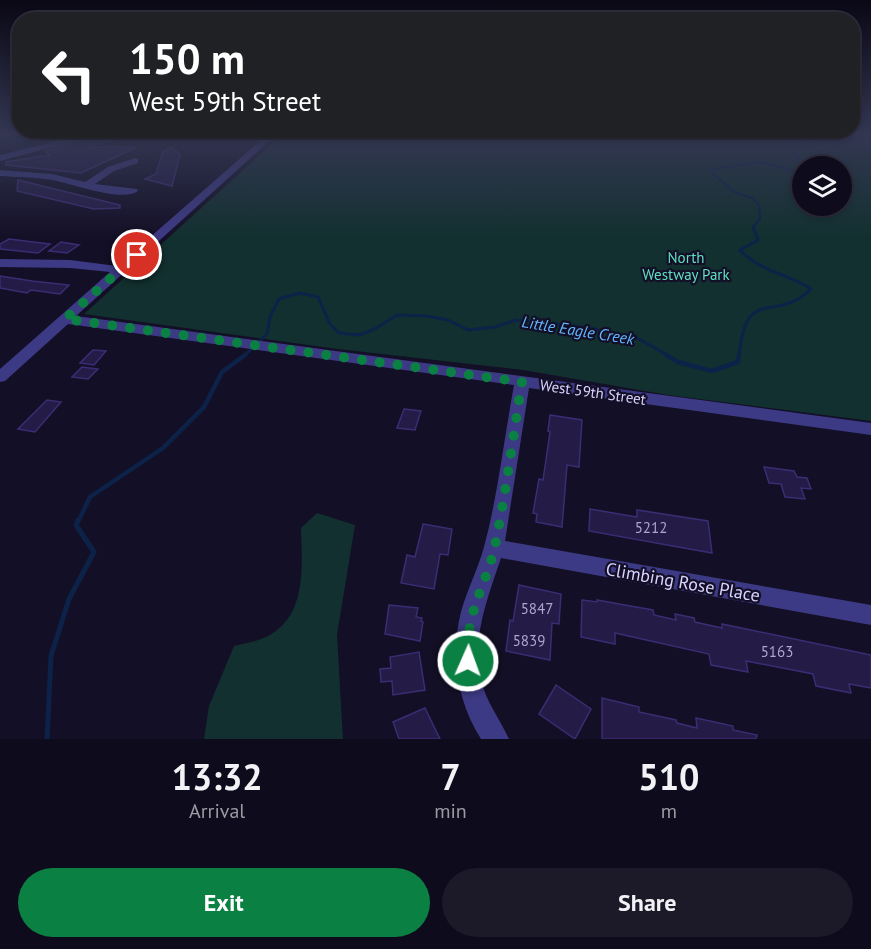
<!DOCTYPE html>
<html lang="en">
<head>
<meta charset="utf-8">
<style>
  :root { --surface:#0e0b1c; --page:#1c1929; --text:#f1f3f6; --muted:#9b9ba3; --line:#2e2b3b; --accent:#0b8043 }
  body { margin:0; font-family:"PT Sans",sans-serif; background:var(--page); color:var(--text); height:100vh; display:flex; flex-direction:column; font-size:22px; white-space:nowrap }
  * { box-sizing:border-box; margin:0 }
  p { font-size:20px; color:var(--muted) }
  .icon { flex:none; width:33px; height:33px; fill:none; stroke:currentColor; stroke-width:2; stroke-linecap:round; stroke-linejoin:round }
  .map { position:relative; height:739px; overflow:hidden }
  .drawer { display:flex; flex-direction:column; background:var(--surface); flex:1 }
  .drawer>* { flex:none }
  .top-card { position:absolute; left:12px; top:12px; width:848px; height:126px; border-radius:24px; box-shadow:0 3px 9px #0003,0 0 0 2px var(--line); background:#202124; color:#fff; overflow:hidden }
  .controls { position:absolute; left:792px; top:156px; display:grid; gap:12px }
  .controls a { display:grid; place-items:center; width:60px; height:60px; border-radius:50%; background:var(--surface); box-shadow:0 3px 9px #0003,0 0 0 2px var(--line); font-size:30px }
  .pin { position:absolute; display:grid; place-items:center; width:51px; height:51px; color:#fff; margin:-26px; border:3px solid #fff; border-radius:50%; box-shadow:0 2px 6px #0007 }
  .me { position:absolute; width:66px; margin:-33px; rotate:2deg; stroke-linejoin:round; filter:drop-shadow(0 0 4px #0008) }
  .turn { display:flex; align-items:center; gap:21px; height:126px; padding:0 18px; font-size:27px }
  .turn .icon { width:78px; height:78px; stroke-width:2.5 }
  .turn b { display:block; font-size:42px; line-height:51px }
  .eta { display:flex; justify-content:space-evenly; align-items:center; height:102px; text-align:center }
  .eta b { font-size:36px; font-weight:800; line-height:42px }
  .button { display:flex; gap:12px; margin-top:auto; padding:12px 18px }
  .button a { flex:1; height:69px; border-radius:36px; background:var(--accent); color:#fff; font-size:24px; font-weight:800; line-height:69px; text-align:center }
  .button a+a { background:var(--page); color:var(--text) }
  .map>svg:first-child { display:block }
  .green { fill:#12302f; fill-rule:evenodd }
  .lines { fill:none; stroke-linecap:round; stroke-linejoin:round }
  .stream-far3 { stroke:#0c2248; stroke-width:2 }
  .stream-far2 { stroke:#0c2248; stroke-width:3 }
  .stream-far1 { stroke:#0c2248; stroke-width:4.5 }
  .stream { stroke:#0c2248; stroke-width:5 }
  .building { fill:#241b47; stroke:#3b2d73; stroke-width:1.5 }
  .minor { fill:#3d3a85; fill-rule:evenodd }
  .route { stroke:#0b8043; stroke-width:10; stroke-dasharray:0 18 }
  .labels { text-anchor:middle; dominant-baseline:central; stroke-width:4.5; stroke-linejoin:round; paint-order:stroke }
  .park-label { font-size:15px; fill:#5fe0c0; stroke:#130f26 }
  .street-label { font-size:15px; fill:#d9d4ff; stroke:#130f26 }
  .near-number-label { font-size:15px; fill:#aca6d1 }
  .water-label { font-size:16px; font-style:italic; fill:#62b6ff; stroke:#130f26 }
  .near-street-label { font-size:18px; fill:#d9d4ff; stroke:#130f26 }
</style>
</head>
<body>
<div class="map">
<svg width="871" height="739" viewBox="0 0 871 739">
  <rect width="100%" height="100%" fill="#130f26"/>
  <g class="green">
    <path d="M282,135h589v286l-203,-26 -145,-25 -185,-21 -254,-35zM842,166v40h-40v-40z"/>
    <path d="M317,513l38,12 -18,110 6,104h-139l5,-33 25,-60c11,-3 26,-5 36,-11 37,-21 32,-70 31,-107z"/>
  </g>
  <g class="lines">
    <g class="stream-far3">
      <path d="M826,166c-16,-4 -35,-4 -35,-23l20,-4 60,2"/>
      <polyline points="842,172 842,174"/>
      <polyline points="755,231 753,227 760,219 759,205 752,198 734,192 713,174 714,169 761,162 802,173"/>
    </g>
    <g class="stream-far2">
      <polyline points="244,356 267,334 270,317 279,299 299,293 318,297 330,324 339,333 359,335 375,329 397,315 426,316 448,320 468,330 495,327 516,320 590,328 639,339 669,356"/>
      <path d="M739,356c7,-73 35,-31 72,-67 -23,-15 -52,-18 -71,-39l18,-10 -4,-10"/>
    </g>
    <g class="stream-far1">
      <polyline points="666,355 678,362 712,371 738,362 739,355"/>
      <polyline points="78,522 90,497 163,448 204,407 222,372 245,355"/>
    </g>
    <polyline class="stream" points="47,739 51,656 69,599 94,552 76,525 78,520"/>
  </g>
  <g class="building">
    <polygon points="99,135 120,135 120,138 89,147 137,147 81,173 6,165 6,162 50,155 45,151"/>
    <polygon points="172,147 180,155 172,186 145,179 156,174 163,152"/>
    <polygon points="18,180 120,205 120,208 94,209 17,191"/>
    <polygon points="9,239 50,244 38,253 0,249 0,244"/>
    <polygon points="61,242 79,245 67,253 49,251"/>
    <polygon points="0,276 32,281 69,285 60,294 31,290 27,293 0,288"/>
    <polygon points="93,350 106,351 94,365 80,363"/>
    <polygon points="82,367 98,369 88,379 72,377"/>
    <polygon points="47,400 61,402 35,432 18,429"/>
    <polygon points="404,409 421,411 415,430 397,428"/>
    <polygon points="550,415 582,420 579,467 567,465 562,527 536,522 537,514 533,513 539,479 543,480 550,432 548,431"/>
    <polygon points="764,467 794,471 797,477 807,478 811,489 801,488 805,499 785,497 781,484 769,483"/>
    <polygon points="590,509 637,517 637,510 708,521 712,553 589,531"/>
    <polygon points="423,524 452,529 448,555 440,554 434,589 401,583 407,555 415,557"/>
    <polygon points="519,585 561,594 559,624 552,623 550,660 506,651 510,620 513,621"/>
    <polygon points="582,600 597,602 597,600 636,607 653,610 654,615 676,620 675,614 694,618 695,622 722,628 722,624 871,655 871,688 849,684 851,693 816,686 813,674 746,661 748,672 711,665 709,654 615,633 615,644 581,637"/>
    <polygon points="389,605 418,608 416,617 422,618 421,621 423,622 420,641 385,634"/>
    <polygon points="419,652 425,690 393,695 392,681 381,682 380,669 391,668 390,657"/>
    <polygon points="556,685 591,709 575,739 539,714"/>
    <polygon points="602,698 639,707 639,712 676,720 677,723 697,728 696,718 733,726 733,730 757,735 756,739 602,739"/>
    <polygon points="425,708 440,739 399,739 393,722"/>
  </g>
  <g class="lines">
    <g class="minor">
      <polygon points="82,135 97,135 0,161 0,155"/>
      <path d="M267,135h9l-200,181 795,107v12l-342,-47 -24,153 366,64v20l-370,-67c-13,39 -30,80 -20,122 5,22 19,39 28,59h-28c-24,-37 -31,-85 -20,-127 6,-22 17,-43 23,-65 14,-52 20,-108 30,-162l-446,-61 -63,57 -5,1v-13l110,-97 -40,-4 -70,-1v-8l70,1 47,6z"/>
      <path d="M135,158l3,1v4l-24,8 -19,13 42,5 1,2c-16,12 -67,-8 -86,-11 -17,-3 -35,-3 -52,-4v-6l52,4 33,8 23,-15z"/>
    </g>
  </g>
  <linearGradient id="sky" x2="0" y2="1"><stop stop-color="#0a0815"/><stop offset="0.56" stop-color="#333752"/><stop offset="1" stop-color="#333752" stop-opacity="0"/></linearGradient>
  <rect width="871" height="239" fill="url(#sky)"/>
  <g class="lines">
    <path class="route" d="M137,255l-72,64 457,63c-9,55 -16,110 -27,164 -10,43 -30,66 -27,115"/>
  </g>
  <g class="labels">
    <g class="park-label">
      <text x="686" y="257">North<tspan x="686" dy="17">Westway Park</tspan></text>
    </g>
    <g class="street-label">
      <text transform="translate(593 392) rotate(8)">West 59th Street</text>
    </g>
    <g class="near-number-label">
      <text x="651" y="527">5212</text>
      <text x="537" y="608">5847</text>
      <text x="529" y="640">5839</text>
      <text x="777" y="651">5163</text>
    </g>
    <g class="water-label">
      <text transform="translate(578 330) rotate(9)">Little Eagle Creek</text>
    </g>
    <g class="near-street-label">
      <text transform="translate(683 582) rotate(10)">Climbing Rose Place</text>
    </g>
  </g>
</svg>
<div class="controls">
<a><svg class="icon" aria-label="layers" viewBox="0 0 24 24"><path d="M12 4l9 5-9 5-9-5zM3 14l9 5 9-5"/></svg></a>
</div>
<div class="pin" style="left:137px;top:255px;background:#d93025"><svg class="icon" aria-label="arrive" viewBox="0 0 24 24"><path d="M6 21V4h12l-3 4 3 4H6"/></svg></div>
<svg class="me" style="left:468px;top:661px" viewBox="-20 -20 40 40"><circle r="17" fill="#0b8043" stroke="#fff" stroke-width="3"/><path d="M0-11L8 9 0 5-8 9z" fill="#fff"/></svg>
<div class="top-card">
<div class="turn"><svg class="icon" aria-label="left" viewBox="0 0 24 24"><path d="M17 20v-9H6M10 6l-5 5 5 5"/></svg><div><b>150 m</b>West 59th Street</div></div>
</div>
</div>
<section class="drawer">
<div class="eta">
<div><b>13:32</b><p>Arrival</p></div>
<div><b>7</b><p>min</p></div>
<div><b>510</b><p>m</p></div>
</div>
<div class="button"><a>Exit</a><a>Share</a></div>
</section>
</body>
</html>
